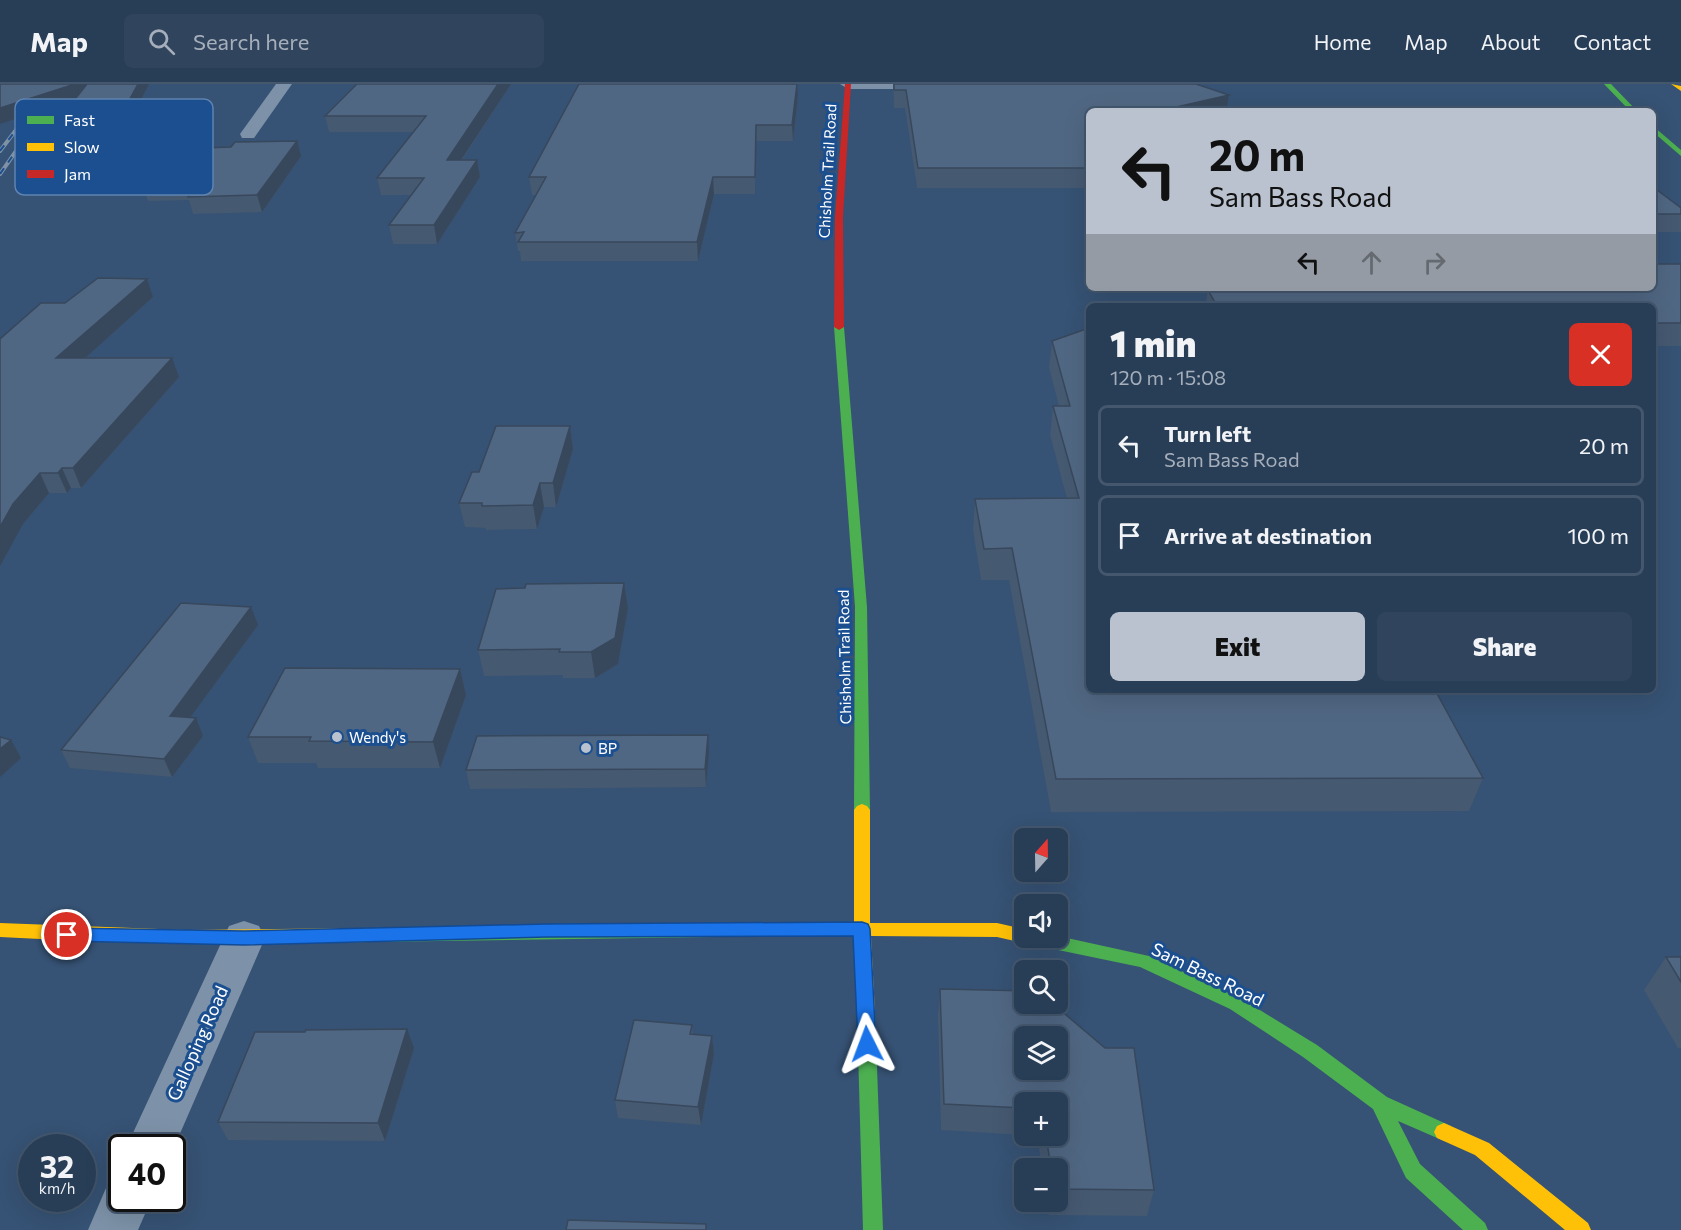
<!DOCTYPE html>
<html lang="en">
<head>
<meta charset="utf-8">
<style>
  :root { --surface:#283e57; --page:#30455d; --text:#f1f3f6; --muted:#a5aeba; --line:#44576d; --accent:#b9c2ce }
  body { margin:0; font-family:Commissioner,sans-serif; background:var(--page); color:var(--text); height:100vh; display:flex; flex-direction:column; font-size:22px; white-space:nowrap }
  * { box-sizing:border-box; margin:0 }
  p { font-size:20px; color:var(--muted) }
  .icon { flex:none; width:33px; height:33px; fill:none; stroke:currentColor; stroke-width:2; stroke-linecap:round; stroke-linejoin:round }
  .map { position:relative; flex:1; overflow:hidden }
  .drawer { position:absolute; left:1086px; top:219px; width:570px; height:390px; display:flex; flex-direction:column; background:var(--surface); border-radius:9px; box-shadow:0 6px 24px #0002,0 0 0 2px var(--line) }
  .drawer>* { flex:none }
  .guide { position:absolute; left:1086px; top:24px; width:570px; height:183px; border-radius:9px; box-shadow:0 6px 24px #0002,0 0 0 2px var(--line); background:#b9c2ce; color:#111; overflow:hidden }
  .needle { width:39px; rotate:20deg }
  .fabs { position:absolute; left:1014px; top:744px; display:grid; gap:12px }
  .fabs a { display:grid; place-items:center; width:54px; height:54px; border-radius:9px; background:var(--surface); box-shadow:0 6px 24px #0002,0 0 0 2px var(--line); font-size:30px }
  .speed { position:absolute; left:18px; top:1050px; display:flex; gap:12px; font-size:30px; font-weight:700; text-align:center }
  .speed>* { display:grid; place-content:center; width:78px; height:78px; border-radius:50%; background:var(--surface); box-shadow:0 6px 24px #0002,0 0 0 2px var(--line); line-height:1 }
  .speed small { font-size:15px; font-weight:400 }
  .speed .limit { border:3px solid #111; border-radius:9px; background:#fff; color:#111 }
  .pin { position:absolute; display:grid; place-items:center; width:51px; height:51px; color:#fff; margin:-26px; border:3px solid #fff; border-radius:50%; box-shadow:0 2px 6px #0007 }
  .me { position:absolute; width:66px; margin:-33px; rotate:357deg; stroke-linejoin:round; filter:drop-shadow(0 0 4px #0008) }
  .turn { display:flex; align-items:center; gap:21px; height:126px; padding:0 24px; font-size:27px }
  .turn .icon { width:78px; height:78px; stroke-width:2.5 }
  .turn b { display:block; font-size:42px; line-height:51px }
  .lanes { display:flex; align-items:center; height:57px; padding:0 24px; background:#0003; justify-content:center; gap:30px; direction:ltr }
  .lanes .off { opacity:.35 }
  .round { display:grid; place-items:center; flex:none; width:63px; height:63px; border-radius:9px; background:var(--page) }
  .summary { display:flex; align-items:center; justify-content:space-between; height:102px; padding:0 24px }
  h1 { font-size:36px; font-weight:800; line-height:45px }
  .button { display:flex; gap:12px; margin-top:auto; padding:12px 24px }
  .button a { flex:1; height:69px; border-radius:9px; background:var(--accent); color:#111; font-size:24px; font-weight:800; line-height:69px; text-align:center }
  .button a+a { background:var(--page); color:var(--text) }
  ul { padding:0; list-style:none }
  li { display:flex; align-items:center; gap:18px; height:81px; margin:0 12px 9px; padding:0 12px; border:3px solid var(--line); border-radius:9px }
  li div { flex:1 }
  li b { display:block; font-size:22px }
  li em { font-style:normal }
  header { display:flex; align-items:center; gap:36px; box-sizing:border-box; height:84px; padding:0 30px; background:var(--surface); border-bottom:2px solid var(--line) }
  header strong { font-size:28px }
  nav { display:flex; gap:33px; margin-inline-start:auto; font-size:21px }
  .search { width:420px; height:54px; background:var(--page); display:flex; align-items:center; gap:15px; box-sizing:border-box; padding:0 21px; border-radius:9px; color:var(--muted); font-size:22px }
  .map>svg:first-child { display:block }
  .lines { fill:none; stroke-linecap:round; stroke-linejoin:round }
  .street { fill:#7d92a8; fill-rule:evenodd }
  .fast { fill:#4caf50; fill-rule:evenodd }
  .slow { fill:#ffc107; fill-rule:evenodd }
  .jam { fill:#c62828; fill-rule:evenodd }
  .rail-casing { stroke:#7e92a7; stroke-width:4 }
  .rail { stroke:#1b4f8f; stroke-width:2; stroke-dasharray:7; stroke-linecap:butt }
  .wall { fill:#455971 }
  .shaded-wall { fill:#38485c }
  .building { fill:#506783; stroke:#38485c; stroke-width:1.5; fill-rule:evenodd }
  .route { fill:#1a73e8; stroke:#114b97; stroke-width:1.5 }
  .poi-dot { fill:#b9c2ce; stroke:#1b4f8f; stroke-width:2 }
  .labels { text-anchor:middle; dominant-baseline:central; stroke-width:6; stroke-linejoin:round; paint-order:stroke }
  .street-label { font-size:15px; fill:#fff; stroke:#1b4f8f }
  .poi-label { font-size:15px; fill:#fff; stroke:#1b4f8f; text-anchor:start }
  .near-street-label { font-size:18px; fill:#fff; stroke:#1b4f8f }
  .key { fill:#1b4f8f; stroke:#5f84b1; stroke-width:1.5 }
  .key-label { font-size:16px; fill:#fff }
</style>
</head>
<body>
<header>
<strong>Map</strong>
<div class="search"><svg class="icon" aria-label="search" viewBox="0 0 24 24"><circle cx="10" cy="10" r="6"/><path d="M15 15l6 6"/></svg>Search here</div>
<nav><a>Home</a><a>Map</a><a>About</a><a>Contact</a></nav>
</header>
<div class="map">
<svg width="1681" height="1146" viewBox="0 0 1681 1146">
  <rect width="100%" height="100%" fill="#365274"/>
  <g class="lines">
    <g class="street">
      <polygon points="276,0 292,0 254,54 242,54 240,50"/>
      <polygon points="840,0 944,0 936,5 848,5"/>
      <polygon points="244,837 259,842 265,854 172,1068 172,1064 126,1064 229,842"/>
      <polygon points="122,1092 122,1114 152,1114 138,1146 88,1146 109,1097"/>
    </g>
    <g class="fast">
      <polygon points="1604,0 1611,0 1637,27 1630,27"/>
      <polygon points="1653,42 1681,66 1681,72 1653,48"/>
      <polygon points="839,240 844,243 867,523 870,726 867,730 857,730 854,726 855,523 834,243"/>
      <polygon points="789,838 795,840 797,845 795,850 789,852 371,858 365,856 362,851 365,846 371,844"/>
      <polygon points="1058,852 1149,872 1242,915 1317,961 1387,1013 1451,1042 1454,1048 1451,1054 1444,1057 1398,1037 1420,1080 1485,1139 1488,1146 1463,1146 1406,1094 1373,1025 1303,973 1230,925 1140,883 1034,861 1028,859 1025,854"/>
      <polygon points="866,921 872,924 875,929 883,1146 863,1146 857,929 860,924"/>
    </g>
    <g class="slow">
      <polygon points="1671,0 1681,2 1681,7"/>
      <polygon points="862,720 867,722 870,726 870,839 997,839 1024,845 1024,854 1032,854 1030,857 1024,859 997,853 871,852 875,929 872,934 866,937 860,934 857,929 854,852 789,852 783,850 781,845 783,840 789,838 854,839 854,726 857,722"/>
      <path d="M0,839l186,7 185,-2 6,2 3,5 -3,5 -6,2c-124,2 -247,2 -371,-5z"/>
      <polygon points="1444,1039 1489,1059 1588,1139 1591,1146 1565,1146 1475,1071 1437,1054 1434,1048 1437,1042"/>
    </g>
    <polygon class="jam" points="845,0 851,0 843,133 844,243 839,246 834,243 835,133"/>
    <g class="rail-casing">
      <g id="rail">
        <polyline points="0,67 51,0"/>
        <polyline points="0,90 63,0"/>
      </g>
    </g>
    <use href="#rail" class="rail"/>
  </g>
  <g class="wall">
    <polygon points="357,0 511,0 462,76 477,76 480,93 437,160 393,160 389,141 411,111 381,111 377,94 413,48 329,48 325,32"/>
    <polygon points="579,0 797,0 798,11 793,57 756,57 755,110 714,110 698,177 521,177 520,167 518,167 515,149 536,111 532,111 529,93"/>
    <polygon points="893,0 1196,0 1089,27 1089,104 917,104 905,24 894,24"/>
    <polygon points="301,72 262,128 193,130 189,116 148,117 142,100"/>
    <polygon points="1653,103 1681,124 1681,148 1653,148"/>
    <polygon points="1681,180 1681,262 1653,262 1653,222 1205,222 1208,206 1276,206 1275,204 1653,204"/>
    <polygon points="153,213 85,274 179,293 81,404 71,404 67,409 49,409 23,440 65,219"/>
    <polygon points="1052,257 1483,694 1469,727 1051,728 1009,496 981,496 973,446 975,415 1067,415 1050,351 1053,322 1059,322 1049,284"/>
    <polygon points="570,342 573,365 556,423 544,423 537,445 486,446 486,444 465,443 459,419 479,388"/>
    <polygon points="624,499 628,524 618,580 595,594 563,594 563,591 484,592 478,566 525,504"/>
    <polygon points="258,541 190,633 203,652 172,693 70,684 61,666"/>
    <polygon points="460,585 466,611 440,684 318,684 316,679 258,679 248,653"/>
    <polygon points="709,669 706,703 470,705 466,686"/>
    <polygon points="1666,873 1681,873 1681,964 1678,964 1644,906"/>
    <polygon points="940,905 1154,1106 1147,1132 1049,1131 1047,1118 1058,1118 1058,1084 1042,1084 1037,1052 1058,1052 1058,1018 1024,1018 1024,1051 941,1046 938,932"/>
    <polygon points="692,941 693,950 712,952 714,970 701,1041 618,1034 615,1016"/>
    <polygon points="305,948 414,964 385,1057 228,1056 218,1038"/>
  </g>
  <g class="shaded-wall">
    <polygon points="75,0 92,0 95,8 0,40 0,24"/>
    <polygon points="138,0 149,0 102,90 36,95 30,80"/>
    <polygon points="498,0 511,0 450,93 447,76"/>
    <polygon points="797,0 798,11 793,57 792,41"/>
    <polygon points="1229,11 1226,27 1159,27"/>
    <polygon points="297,57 301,72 262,128 257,111"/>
    <polygon points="477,76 480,93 437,160 434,141"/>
    <polygon points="713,93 714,110 698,177 697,158"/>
    <polygon points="147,195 153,213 64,293 56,274"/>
    <polygon points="172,274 179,293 81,404 73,384"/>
    <polygon points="570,342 573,365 556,423 553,399"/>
    <polygon points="62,384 71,404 67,409 58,389"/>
    <polygon points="40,389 49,409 23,440 0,482 0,443 13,420"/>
    <polygon points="540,399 544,423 537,445 533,421"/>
    <polygon points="624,499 628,524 618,580 595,594 591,568"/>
    <polygon points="251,523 258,541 178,650 170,632"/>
    <polygon points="460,585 466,611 440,684 433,658"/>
    <polygon points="196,634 203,652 172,693 164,675"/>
    <polygon points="708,651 709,669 706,703 705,685"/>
    <polygon points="11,656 21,674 0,693 0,665"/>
    <polygon points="407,945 414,964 385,1057 378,1039"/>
    <polygon points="712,952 714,970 701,1041 698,1023"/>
  </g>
  <g class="building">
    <polygon points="0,0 75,0 0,24"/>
    <polygon points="87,0 138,0 97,75 30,80 54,42"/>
    <polygon points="357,0 498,0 447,76 477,76 434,141 389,141 424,94 377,94 426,32 325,32"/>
    <polygon points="579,0 797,0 792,41 756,41 755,93 713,93 697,158 518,158 524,148 515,149 546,93 529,93"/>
    <polygon points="894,0 1196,0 1229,11 1159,27 1089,27 1089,84 918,84 906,6 894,6"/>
    <polygon points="1380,23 1456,24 1460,27 1383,27"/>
    <polygon points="297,57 257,111 188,113 200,99 142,100 175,65 231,63 235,58"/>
    <polygon points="1653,103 1681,124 1681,130 1653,130"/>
    <polygon points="1653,180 1681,180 1681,239 1653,239 1653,222 1217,222 1208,206 1295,206 1294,204 1653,204"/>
    <polygon points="98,194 147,195 56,274 172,274 73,384 62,384 58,389 40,389 13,420 0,443 0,255 41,219 65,219"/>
    <polygon points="1089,244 1089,606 1435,606 1483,694 1056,695 1012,464 984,465 975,415 1079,414 1053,322 1070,322 1052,257"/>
    <polygon points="496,342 570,342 553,399 540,399 533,421 482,422 482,419 459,419 472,388 479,388"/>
    <polygon points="624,499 615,554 591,568 559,568 560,565 478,566 496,505 525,504 526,500"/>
    <polygon points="181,519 251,523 170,632 196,634 164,675 61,666"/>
    <polygon points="285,584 460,585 433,658 309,657 311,653 248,653"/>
    <polygon points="708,651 705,685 466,686 477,652"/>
    <polygon points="0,653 11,656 0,665"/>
    <polygon points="1666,873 1681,873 1681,898"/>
    <path d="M940,905l84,2v13h29l52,44h29l20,142 -96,-1v-21h-7l-5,-32h12v-34h-34v6l-80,-4zM1024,952h34v34h-34z"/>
    <polygon points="634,936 692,941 690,950 712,952 698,1023 615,1016"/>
    <polygon points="407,945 378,1039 218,1038 255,948 305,948 306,946"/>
    <polygon points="568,1136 706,1140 706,1146 566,1146"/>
  </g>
  <polygon class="route" points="862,838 868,840 870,845 876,960 874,966 867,968 861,966 858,960 853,852 546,853 244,861 67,857 61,855 58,851 61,846 67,844 244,847 546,840"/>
  <g class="poi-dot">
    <circle cx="337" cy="653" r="6"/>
    <circle cx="586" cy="664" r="6"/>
  </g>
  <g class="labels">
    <g class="street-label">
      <text transform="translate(827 87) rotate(-87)">Chisholm Trail Road</text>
      <text transform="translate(844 573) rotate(-91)">Chisholm Trail Road</text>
    </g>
    <g class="poi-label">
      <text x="349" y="653">Wendy's</text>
      <text x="598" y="664">BP</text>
    </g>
    <g class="near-street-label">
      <text transform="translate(1208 890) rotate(26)">Sam Bass Road</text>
      <text transform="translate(197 959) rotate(-66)">Galloping Road</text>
    </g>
  </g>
  <rect x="15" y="15" width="198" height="96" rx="9" class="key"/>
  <rect x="27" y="32" width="27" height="8" fill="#4caf50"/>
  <rect x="27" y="59" width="27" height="8" fill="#ffc107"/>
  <rect x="27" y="86" width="27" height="8" fill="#c62828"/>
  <g class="key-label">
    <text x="64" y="42">Fast</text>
    <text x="64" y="69">Slow</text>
    <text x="64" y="96">Jam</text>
  </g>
</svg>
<div class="fabs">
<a><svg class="needle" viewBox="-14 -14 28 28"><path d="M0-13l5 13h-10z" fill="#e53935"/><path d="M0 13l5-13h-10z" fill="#a5aeba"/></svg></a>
<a><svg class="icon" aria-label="sound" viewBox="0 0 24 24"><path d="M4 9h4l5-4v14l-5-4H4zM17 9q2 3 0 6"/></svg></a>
<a><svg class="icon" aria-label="search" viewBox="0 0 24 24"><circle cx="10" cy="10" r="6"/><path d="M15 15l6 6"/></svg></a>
<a><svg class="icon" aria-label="layers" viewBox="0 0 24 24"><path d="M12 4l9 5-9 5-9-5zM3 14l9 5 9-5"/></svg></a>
<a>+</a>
<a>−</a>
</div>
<div class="speed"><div>32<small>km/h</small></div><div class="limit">40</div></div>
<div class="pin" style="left:67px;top:851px;background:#d93025"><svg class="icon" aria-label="arrive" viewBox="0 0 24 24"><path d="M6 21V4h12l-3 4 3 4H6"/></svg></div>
<svg class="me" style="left:867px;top:960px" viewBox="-20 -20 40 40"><path d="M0-17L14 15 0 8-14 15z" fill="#1a73e8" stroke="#fff" stroke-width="4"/></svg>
<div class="guide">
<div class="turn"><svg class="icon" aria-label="left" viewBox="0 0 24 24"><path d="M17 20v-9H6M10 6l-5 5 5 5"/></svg><div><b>20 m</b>Sam Bass Road</div></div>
<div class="lanes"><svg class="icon" aria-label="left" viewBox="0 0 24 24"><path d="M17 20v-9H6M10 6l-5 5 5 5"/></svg><svg class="icon off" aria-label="ahead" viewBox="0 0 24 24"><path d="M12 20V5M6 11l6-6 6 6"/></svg><svg class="icon off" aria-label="right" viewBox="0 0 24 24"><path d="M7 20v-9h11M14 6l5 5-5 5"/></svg></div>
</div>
<section class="drawer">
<div class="summary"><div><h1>1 min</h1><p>120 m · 15:08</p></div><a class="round" style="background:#d93025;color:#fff"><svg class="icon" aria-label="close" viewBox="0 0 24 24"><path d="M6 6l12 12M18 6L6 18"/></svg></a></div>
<ul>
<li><svg class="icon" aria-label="left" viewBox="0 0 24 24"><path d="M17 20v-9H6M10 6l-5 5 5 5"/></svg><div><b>Turn left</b><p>Sam Bass Road</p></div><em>20 m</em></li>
<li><svg class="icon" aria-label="arrive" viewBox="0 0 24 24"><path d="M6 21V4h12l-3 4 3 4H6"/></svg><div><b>Arrive at destination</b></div><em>100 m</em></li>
</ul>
<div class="button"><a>Exit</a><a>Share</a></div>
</section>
</div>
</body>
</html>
